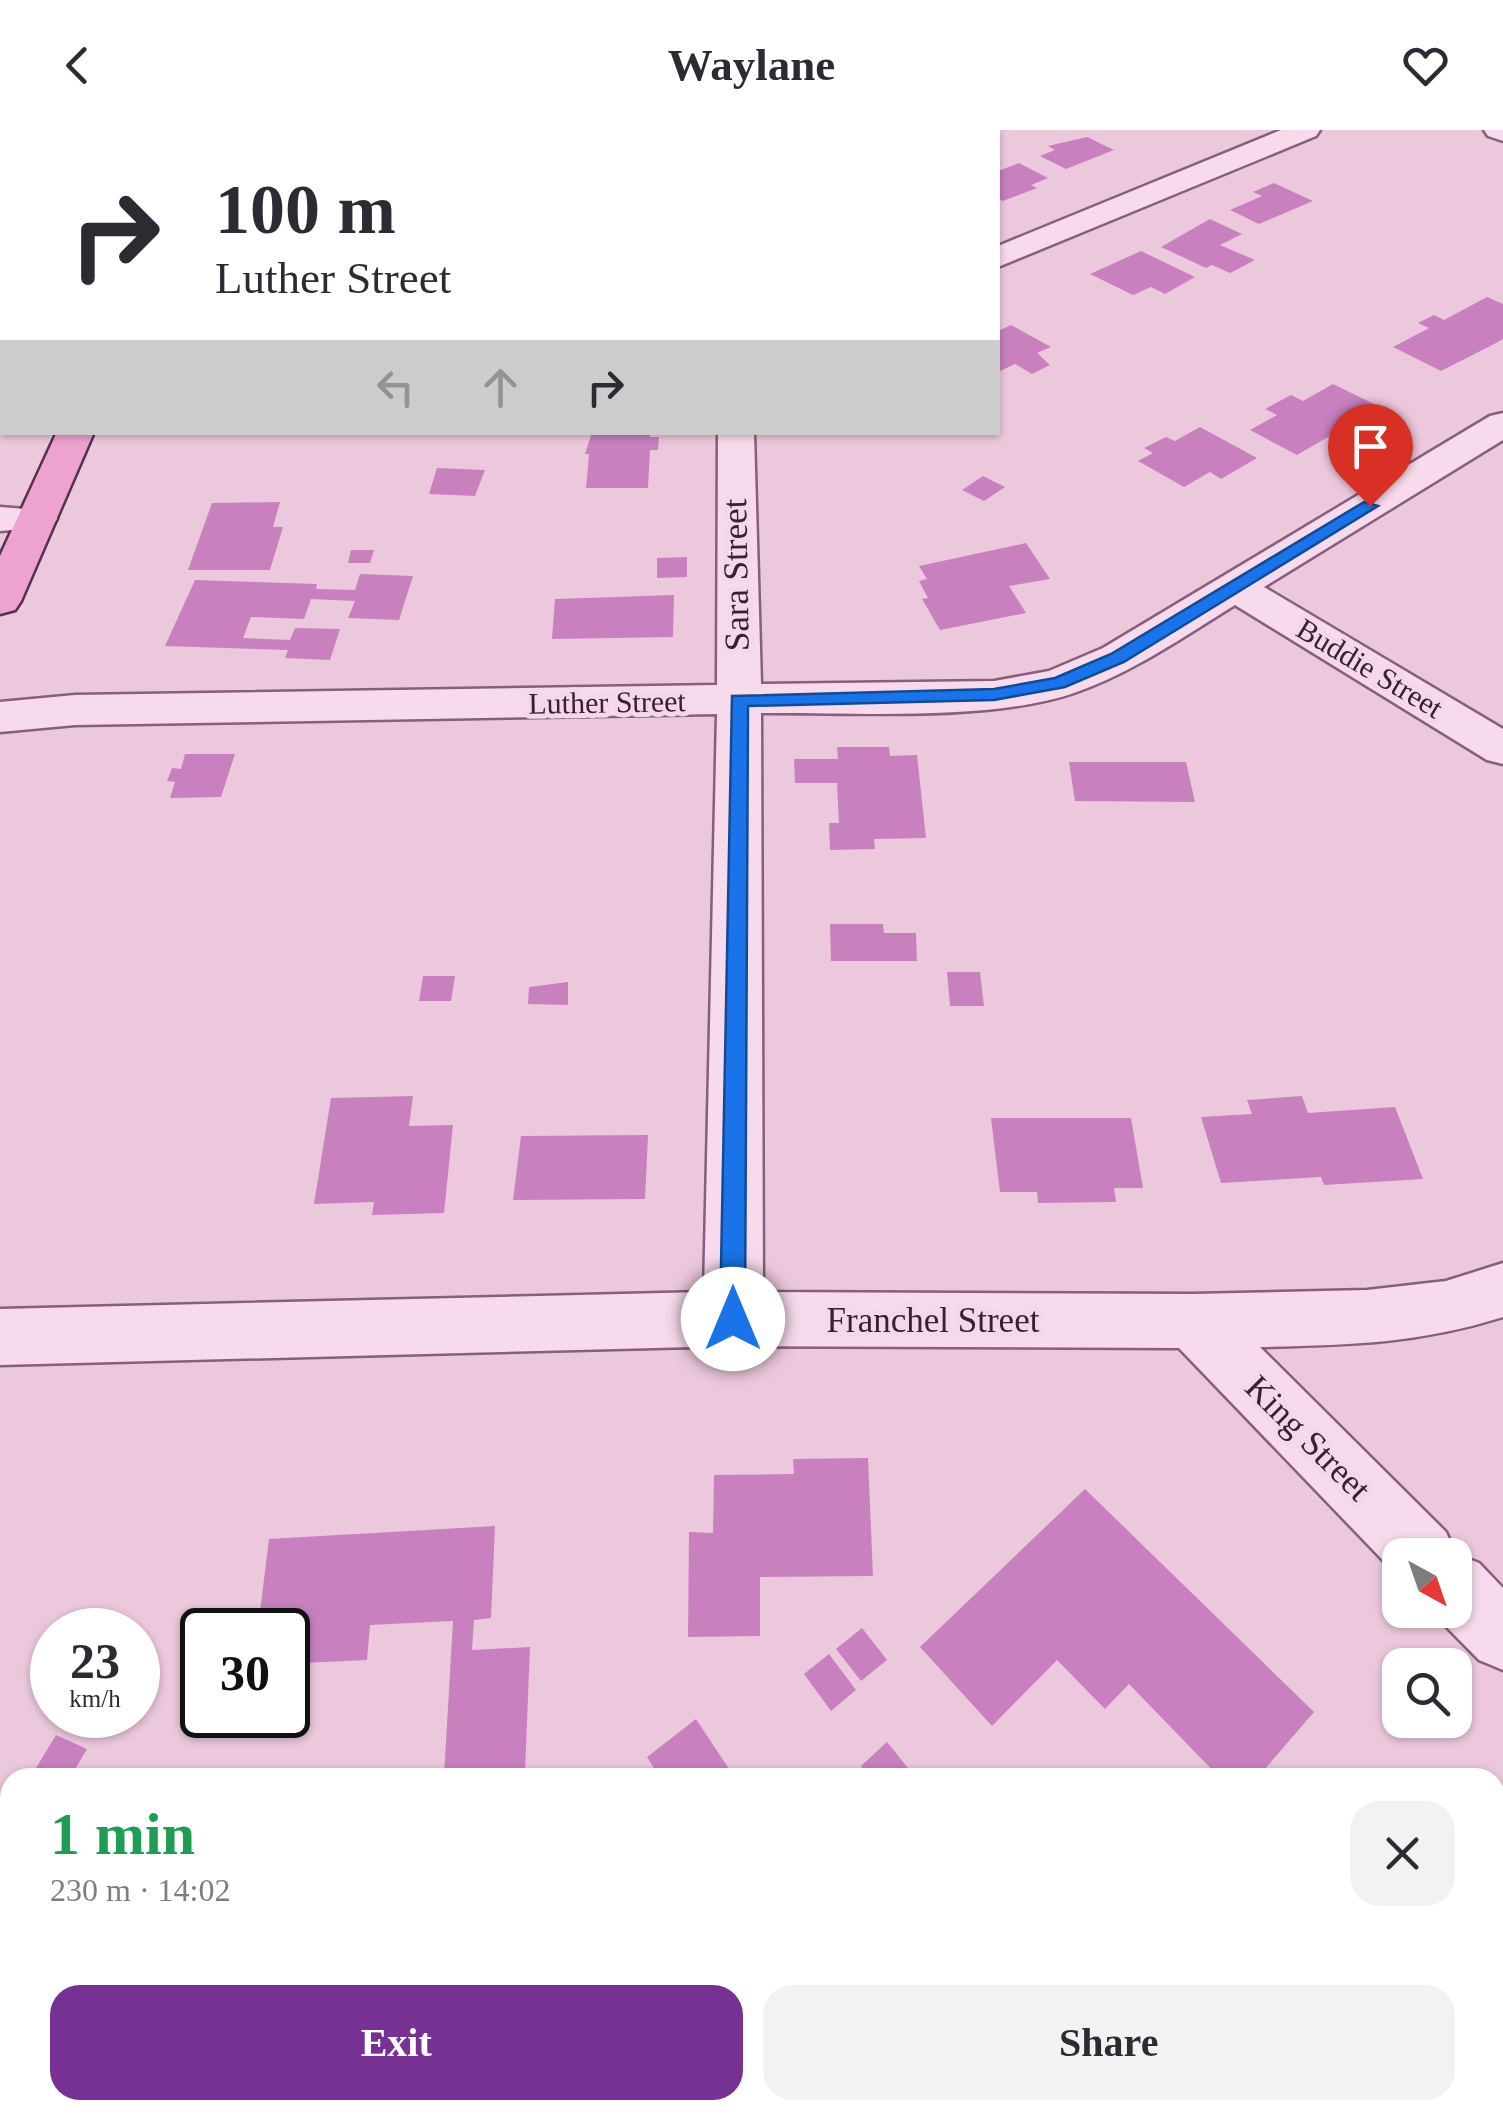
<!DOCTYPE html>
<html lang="en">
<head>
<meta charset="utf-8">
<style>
  :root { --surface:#fff; --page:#f2f2f3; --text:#2b2b33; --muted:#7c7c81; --accent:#763193 }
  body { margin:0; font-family:"Times New Roman",serif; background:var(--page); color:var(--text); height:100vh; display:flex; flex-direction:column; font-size:38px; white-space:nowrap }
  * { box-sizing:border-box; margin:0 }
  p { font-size:32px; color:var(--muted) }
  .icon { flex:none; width:55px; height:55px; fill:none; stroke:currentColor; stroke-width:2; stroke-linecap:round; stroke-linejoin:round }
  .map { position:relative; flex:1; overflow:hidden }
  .details { position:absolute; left:0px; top:1638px; width:1505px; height:352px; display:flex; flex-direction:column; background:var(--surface); border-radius:30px 30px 0 0; box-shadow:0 2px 8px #0004 }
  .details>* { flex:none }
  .top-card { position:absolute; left:0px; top:0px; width:1000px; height:305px; box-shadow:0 2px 8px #0004; background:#fff; color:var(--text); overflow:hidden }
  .needle { width:65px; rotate:140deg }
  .buttons { position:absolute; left:1382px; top:1408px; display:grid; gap:20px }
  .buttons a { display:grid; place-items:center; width:90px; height:90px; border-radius:20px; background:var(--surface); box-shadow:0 2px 8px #0004; font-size:50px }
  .speed { position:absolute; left:30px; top:1478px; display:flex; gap:20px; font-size:50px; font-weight:700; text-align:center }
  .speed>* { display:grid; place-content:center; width:130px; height:130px; border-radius:50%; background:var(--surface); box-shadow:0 2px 8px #0004; line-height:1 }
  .speed small { font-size:25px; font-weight:400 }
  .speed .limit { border:5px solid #111; border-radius:15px; background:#fff; color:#111 }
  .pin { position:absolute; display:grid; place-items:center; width:85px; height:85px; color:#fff; margin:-102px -42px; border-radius:50% 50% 50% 0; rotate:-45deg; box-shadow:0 0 10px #0007 }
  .pin .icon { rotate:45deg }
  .me { position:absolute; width:110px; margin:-55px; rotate:0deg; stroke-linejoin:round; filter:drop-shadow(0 0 8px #0008) }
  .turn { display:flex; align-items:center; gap:35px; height:210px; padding:0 50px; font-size:45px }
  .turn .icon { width:130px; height:130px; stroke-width:2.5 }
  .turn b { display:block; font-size:70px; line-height:85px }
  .lanes { display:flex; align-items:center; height:95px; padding:0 50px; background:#0003; justify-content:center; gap:50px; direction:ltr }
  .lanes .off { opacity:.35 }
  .round { display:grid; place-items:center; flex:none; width:105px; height:105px; border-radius:30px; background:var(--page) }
  .head { display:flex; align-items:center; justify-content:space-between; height:170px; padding:0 50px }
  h1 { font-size:60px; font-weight:600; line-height:75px; color:#1e9e55 }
  .cta { display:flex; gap:20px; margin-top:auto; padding:20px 50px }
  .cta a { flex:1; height:115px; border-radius:30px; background:var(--accent); color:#fff; font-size:40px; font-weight:600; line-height:115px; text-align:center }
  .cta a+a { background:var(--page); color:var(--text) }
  header { display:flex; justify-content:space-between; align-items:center; height:130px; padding:0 50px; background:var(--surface); font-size:45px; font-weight:600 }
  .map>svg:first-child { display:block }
  .building { fill:#c880bf }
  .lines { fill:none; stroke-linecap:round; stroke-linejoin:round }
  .street-casing { stroke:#875e7d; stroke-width:5 }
  .primary-casing { stroke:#56314f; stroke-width:5 }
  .street { fill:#f7dbec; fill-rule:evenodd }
  .primary { fill:#eda2cf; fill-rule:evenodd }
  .route { fill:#1a73e8; stroke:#114b97; stroke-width:2.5 }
  .labels { text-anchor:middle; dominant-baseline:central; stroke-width:10; stroke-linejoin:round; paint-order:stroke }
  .far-street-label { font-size:30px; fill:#382034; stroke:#f4d7e8 }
  .street-label { font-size:35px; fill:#382034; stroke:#f4d7e8 }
</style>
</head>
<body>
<header><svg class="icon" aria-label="back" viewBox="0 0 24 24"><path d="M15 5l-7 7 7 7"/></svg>Waylane<svg class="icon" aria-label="heart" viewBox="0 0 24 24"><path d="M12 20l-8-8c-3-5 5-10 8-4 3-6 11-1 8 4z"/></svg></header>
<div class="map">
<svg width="1503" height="1988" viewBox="0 0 1503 1988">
  <rect width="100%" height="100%" fill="#ecc8dd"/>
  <g class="building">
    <polygon points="1087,7 1114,20 1066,39 1040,26 1055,20 1048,16"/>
    <polygon points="1019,33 1048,48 1031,55 1037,58 1003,71 998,69 998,41"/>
    <polygon points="1274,53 1313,71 1259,94 1230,80 1262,66 1253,62"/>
    <polygon points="1210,89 1242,104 1220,115 1255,130 1230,143 1212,135 1206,138 1161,117"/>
    <polygon points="1141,121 1195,147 1165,164 1151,157 1133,165 1090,144"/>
    <polygon points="1487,167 1503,174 1503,209 1496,213 1441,241 1393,217 1429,198 1418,193 1434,185 1444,190"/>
    <polygon points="1011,195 1051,217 1037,223 1050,235 1032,244 1015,234 998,242 998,201"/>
    <polygon points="1333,254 1380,277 1297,325 1250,300 1277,285 1265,279 1291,265 1303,271"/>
    <polygon points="1200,297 1257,328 1221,349 1210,342 1184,357 1138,331 1153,323 1144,318 1166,307 1175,311"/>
    <polygon points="592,302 650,302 650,307 659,307 658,320 650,320 648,358 586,358 589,324 585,324"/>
    <polygon points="437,338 485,340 475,366 429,364"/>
    <polygon points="983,346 1005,357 984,371 962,360"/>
    <polygon points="280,372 273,397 283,397 270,440 188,440 212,373"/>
    <polygon points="1026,413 1050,449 1009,456 1026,483 940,500 922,469 928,468 919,451 927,449 919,436"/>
    <polygon points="351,420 374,420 370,433 348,433"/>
    <polygon points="687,427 687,447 657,448 657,428"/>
    <polygon points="360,444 413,446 399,490 348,488 355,471 311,469 304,489 251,487 243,508 290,510 295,498 340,499 330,530 285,528 288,520 165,516 195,450 317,454 316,459 355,460"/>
    <polygon points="674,465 673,507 552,509 555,469"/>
    <polygon points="837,617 889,617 890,626 917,625 926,708 874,709 875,719 830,720 829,693 839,693 837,653 795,653 794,629 838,629"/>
    <polygon points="185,624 235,624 221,667 170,668 175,652 167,651 172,638 181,639"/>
    <polygon points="1069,632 1186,632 1195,672 1075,671"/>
    <polygon points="830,794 883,794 884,803 916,803 917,831 831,831"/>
    <polygon points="947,842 980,842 984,876 950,876"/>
    <polygon points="423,846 455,846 451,871 419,871"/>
    <polygon points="568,852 568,875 528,874 529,857"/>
    <polygon points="413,966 409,996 453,995 444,1083 372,1085 374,1072 314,1074 331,968"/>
    <polygon points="1302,966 1308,983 1395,977 1423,1049 1324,1055 1321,1047 1221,1053 1201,987 1252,984 1247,970"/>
    <polygon points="991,988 1131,988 1143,1058 1114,1058 1116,1072 1038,1073 1037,1062 1000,1062"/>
    <polygon points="648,1005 645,1069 513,1070 521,1006"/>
    <polygon points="868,1328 873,1446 760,1447 760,1506 688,1507 689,1402 713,1403 714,1345 794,1344 793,1329"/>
    <polygon points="1085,1359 1314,1582 1257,1648 1220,1648 1129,1554 1105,1579 1057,1530 992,1596 920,1517"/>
    <polygon points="495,1396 491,1488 474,1490 472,1520 530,1517 525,1641 444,1646 453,1491 370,1495 367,1530 302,1533 307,1495 258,1498 269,1409"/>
    <polygon points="862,1498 887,1530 861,1551 836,1519"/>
    <polygon points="829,1524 856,1560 831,1581 804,1544"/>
    <polygon points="696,1589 735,1648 660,1648 647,1627"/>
    <polygon points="56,1605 87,1619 70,1648 30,1648"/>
    <polygon points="887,1612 916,1648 870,1648 861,1636"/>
    <polygon points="1495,1908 1503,1917 1503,1988 1393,1988 1386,1980 1495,1980"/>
    <polygon points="10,1950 10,1980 137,1980 138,1988 0,1988 0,1953"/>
    <polygon points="581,1980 806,1980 812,1988 586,1988"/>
  </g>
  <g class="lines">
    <g class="street-casing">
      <g id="street">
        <polygon points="124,0 163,0 164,2 125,2"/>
        <polygon points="1281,0 1320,0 1316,6 998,137 998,116"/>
        <polygon points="1484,0 1503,0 1503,11 1488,6"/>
        <path d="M1503,283v27l-239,147 239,142v35l-16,-4 -252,-155c-52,32 -103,68 -161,88 -85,29 -222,19 -313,20l2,579 430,2 174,-4 79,-9 57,-18v54c-86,27 -154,28 -243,30l186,185 10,22 23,9 24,25v82l-24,-10 -48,-49 24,-1v-55h-55v23l-221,-230 -446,-2 -733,19v-56l704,-17 13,-578 -642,11 -75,7v-30l75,-7 642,-10 1,-253h36l7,252 233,-3 55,-10 54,-23 387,-232z"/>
        <polygon points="0,377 51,381 57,389 51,397 0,401"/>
      </g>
    </g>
    <g class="primary-casing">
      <polygon id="primary" points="57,302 94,302 21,471 15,480 0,484 0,426"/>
    </g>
    <use href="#street" class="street"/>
    <use href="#primary" class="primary"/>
  </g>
  <polygon class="route" points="1364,372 1378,376 1124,532 1065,557 994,570 748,576 745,1189 742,1197 733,1200 724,1197 720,1189 732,566 994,559 1055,548 1111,524"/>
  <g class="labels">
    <g class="far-street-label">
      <text transform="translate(1370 538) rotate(31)">Buddie Street</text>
      <text transform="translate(607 572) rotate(-1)">Luther Street</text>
    </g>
    <g class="street-label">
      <text transform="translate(736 445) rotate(-91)">Sara Street</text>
      <text x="933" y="1190">Franchel Street</text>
      <text transform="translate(1308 1308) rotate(45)">King Street</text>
    </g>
  </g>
</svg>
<div class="buttons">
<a><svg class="needle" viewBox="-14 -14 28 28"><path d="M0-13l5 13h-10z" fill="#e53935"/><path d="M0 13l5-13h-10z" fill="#7c7c81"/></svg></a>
<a><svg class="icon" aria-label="search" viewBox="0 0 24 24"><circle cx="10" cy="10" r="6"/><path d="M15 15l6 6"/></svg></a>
</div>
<div class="speed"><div>23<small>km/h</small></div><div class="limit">30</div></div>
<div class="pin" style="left:1370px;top:376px;background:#d93025"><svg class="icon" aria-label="arrive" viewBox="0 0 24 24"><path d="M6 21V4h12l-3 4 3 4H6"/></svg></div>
<svg class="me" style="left:733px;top:1189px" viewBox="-20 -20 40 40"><circle r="19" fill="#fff"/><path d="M0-13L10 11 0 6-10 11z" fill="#1a73e8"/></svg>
<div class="top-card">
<div class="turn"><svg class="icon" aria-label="right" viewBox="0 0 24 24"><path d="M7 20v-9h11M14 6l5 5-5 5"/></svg><div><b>100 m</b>Luther Street</div></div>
<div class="lanes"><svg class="icon off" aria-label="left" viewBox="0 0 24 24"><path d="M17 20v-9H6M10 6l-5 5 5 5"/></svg><svg class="icon off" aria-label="ahead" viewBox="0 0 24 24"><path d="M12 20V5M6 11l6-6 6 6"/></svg><svg class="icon" aria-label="right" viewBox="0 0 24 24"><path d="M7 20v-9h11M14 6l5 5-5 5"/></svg></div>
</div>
<section class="details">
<div class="head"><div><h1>1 min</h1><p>230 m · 14:02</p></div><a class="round"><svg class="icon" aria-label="close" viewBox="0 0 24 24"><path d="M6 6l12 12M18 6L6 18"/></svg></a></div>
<div class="cta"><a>Exit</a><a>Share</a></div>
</section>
</div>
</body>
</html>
